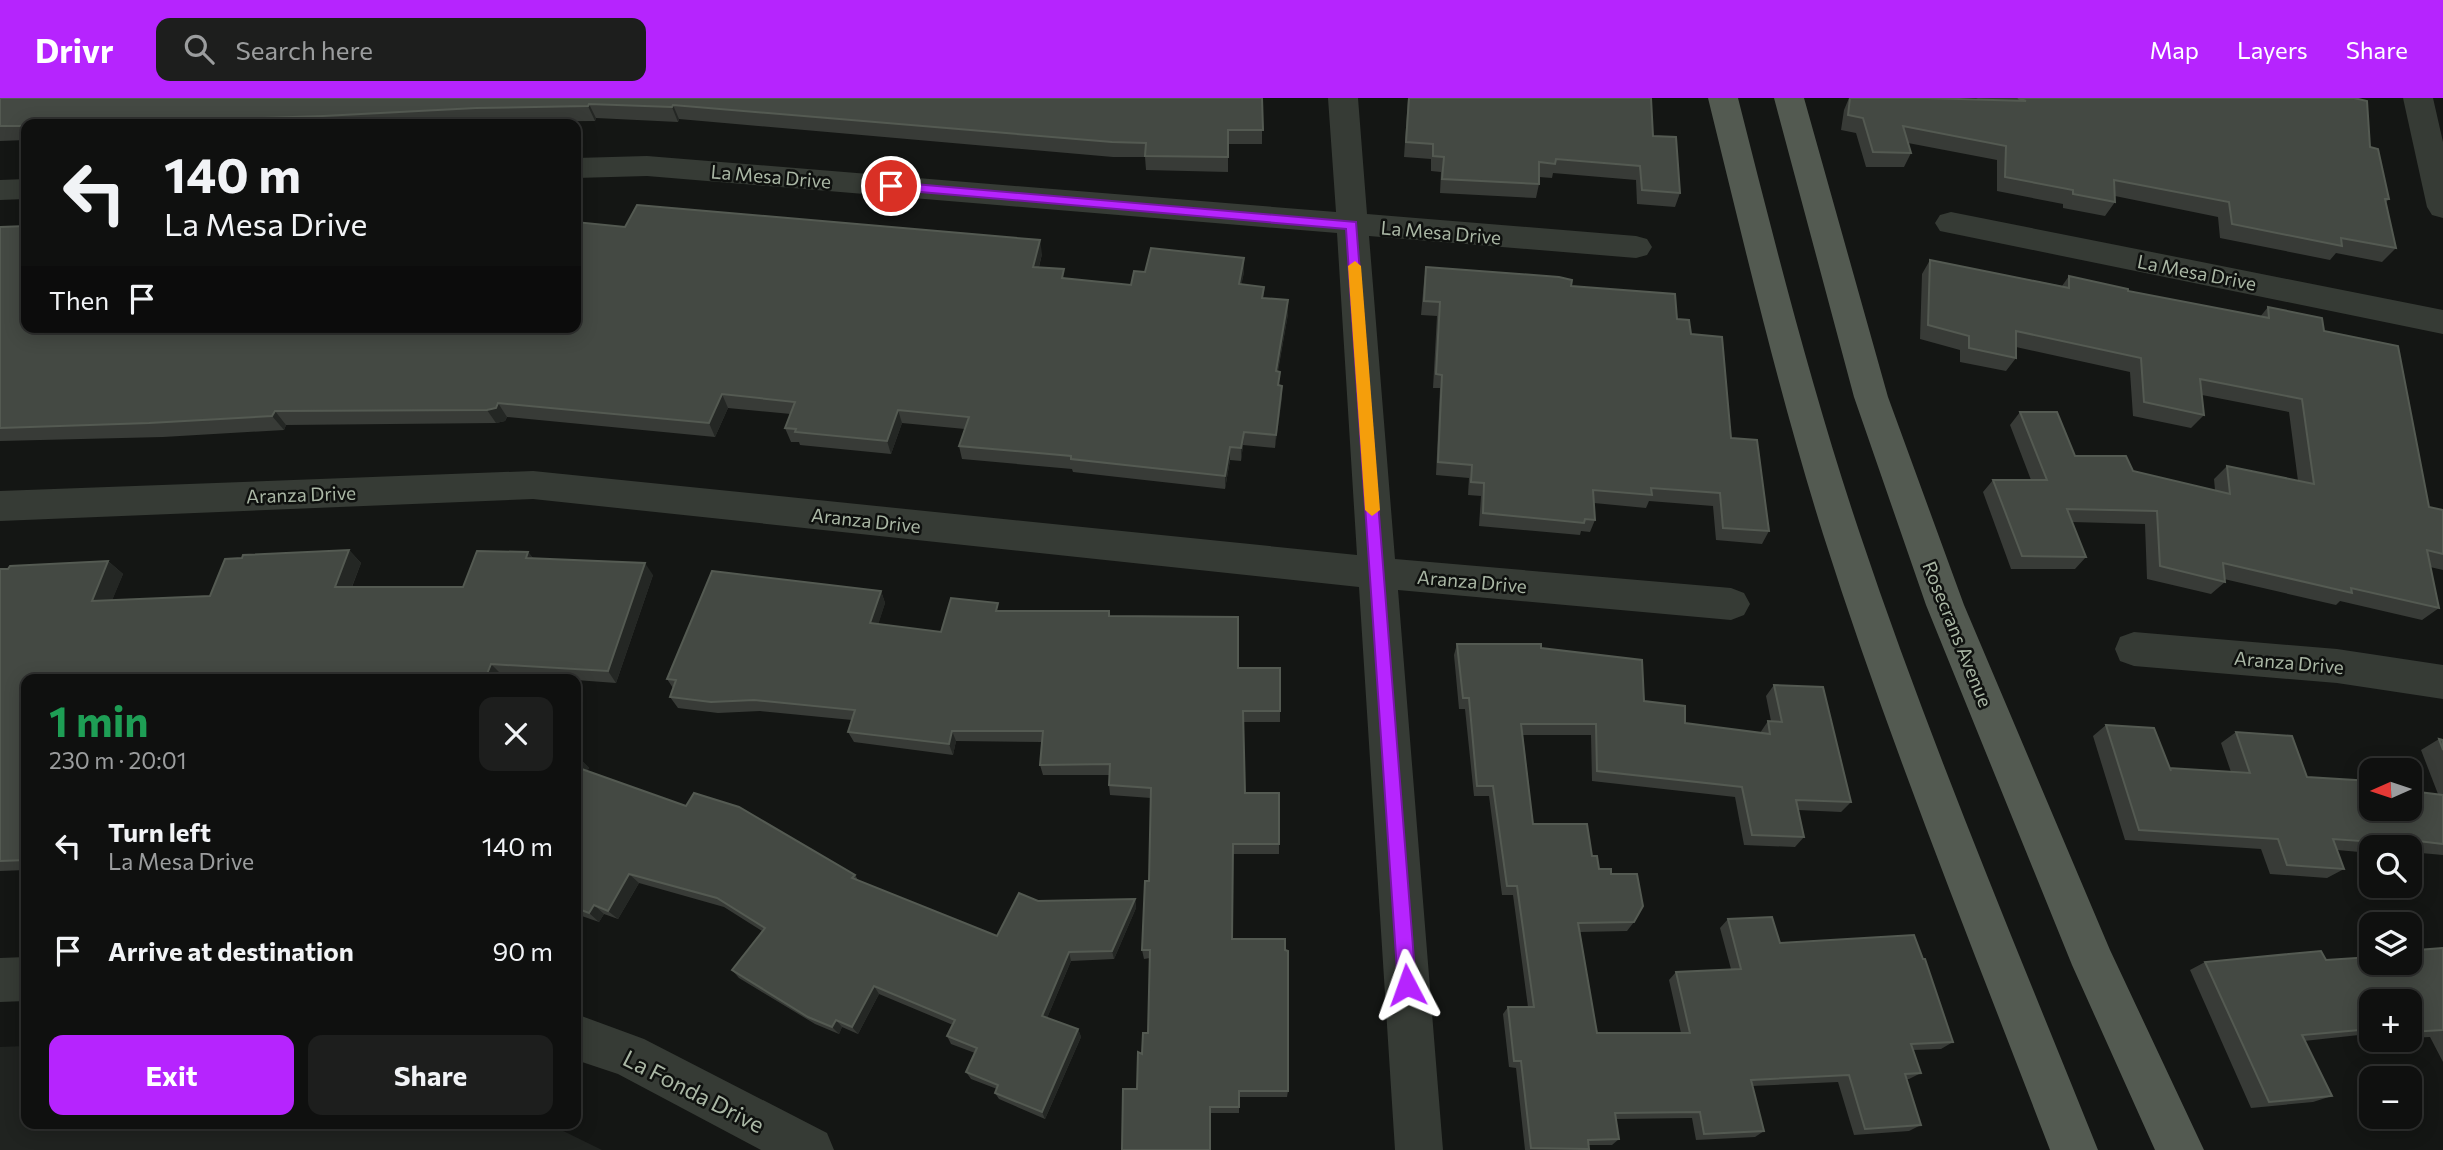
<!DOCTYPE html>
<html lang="en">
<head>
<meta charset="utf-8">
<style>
  :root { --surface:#0f100f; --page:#1d1e1d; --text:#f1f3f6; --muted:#9b9d9e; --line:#2f302f; --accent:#b624fe }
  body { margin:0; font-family:Commissioner,sans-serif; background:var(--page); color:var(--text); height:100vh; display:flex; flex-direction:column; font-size:26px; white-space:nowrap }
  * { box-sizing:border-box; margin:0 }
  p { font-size:23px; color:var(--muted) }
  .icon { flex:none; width:38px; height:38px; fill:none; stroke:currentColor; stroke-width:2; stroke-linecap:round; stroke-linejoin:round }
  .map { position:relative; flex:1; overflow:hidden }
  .panel { position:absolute; left:21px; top:576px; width:560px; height:455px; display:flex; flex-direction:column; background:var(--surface); border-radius:14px; box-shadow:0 4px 18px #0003,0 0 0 2px var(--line) }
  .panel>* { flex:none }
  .hud { position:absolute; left:21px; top:21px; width:560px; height:214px; border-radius:14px; box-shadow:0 4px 18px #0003,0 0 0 2px var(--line); background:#0f100f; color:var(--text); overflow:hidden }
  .needle { width:46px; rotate:267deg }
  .fabs { position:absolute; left:2359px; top:660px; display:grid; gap:14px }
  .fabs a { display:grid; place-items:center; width:63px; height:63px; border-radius:14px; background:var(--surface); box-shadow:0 4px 18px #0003,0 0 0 2px var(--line); font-size:35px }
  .pin { position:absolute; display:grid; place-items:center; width:60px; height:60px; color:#fff; margin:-30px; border:4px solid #fff; border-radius:50%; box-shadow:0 2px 7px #0007 }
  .me { position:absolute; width:77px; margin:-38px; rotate:356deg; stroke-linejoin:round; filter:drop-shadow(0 0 5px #0008) }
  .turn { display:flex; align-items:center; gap:24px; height:147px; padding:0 28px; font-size:32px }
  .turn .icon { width:91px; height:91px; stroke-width:2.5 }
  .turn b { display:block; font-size:49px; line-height:60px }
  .then { display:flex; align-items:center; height:66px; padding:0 28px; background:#0003; gap:14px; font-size:26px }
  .round { display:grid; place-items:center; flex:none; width:74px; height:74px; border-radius:14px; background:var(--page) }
  .summary { display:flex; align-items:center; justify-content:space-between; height:119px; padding:0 28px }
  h1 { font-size:42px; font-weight:700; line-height:52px; color:#1e9e55 }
  .cta { display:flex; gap:14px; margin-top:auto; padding:14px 28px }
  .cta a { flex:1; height:80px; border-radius:14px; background:var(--accent); color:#fff; font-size:28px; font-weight:700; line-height:80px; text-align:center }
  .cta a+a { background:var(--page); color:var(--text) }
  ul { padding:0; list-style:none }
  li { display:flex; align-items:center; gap:21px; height:105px; padding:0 28px }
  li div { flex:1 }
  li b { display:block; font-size:26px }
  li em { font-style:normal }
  header { display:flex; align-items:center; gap:42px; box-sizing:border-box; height:98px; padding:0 35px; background:var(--accent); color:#fff }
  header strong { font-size:33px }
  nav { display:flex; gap:38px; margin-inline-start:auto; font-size:24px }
  .search { width:490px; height:63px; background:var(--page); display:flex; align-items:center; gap:18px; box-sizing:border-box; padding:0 24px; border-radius:14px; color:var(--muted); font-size:26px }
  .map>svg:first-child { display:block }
  .built { fill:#202320 }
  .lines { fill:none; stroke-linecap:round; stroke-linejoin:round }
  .minor { fill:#363b35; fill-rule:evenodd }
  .major { fill:#535a51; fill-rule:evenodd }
  .wall { fill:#383b37 }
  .shaded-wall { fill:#242724 }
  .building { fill:#444943; stroke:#545a52; stroke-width:2 }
  .route { fill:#b624fe; stroke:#7617a5; stroke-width:2 }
  .slow { fill:#f59e0b }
  .labels { text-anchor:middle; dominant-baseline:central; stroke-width:5; stroke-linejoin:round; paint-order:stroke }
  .street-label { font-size:19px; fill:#aab7a5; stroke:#0f110f }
  .near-street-label { font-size:23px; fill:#aab7a5; stroke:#0f110f }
</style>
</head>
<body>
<header>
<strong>Drivr</strong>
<div class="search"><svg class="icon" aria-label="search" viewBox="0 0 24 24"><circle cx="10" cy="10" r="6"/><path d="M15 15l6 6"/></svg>Search here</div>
<nav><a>Map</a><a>Layers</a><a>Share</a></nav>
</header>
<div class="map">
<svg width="2443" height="1052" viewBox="0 0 2443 1052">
  <rect width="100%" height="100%" fill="#141614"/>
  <polygon class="built" points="26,948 26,1026 549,1026 602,1052 0,1052 0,949"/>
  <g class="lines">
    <g class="minor">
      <polygon points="1328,0 1358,0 1367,116 1636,138 1647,141 1652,149 1647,157 1636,160 1369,138 1395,461 1731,490 1744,495 1750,506 1744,517 1731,522 1398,492 1443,1052 1395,1052 1359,489 533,401 0,423 0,393 533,373 1357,457 1337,135 647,78 576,80 576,60 647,58 1336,114"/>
      <polygon points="2403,0 2433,0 2443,44 2443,120 2432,117 2427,109"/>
      <polygon points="26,81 26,101 0,102 0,82"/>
      <polygon points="1951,114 2443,212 2443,236 1940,133 1935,125 1940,117"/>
      <polygon points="2134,534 2337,551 2443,567 2443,601 2337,585 2134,568 2120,563 2115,551 2120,539"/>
      <polygon points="26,859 26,903 0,904 0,860"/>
      <polygon points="576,916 644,941 827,1035 834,1052 761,1052 618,976 576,962"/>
    </g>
    <g class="major">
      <path d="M1708,0h30c37,146 74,293 122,436 70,209 156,412 238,616h-48c-78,-204 -161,-408 -227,-616 -45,-144 -79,-290 -115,-436z"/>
      <polygon points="1774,0 1804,0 1888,299 1964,507 2110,852 2204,1052 2155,1052 2072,867 1926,507 1854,299"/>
    </g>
  </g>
  <g class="wall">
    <polygon points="0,0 1262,0 1262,46 1228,46 1228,74 1146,72 1145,59 1113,59 679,21 678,24 596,20 595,23 484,24 451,26 26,26 26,42 0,43"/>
    <polygon points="1408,0 1651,0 1653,38 1680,95 1675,109 1637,106 1636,82 1553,75 1552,80 1539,79 1539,86 1536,100 1440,95 1441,74 1431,73 1431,61 1404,59"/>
    <polygon points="1849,0 1926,0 1980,2 1976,0 2354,0 2370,49 2389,101 2386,104 2396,150 2382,164 2336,155 2330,162 2220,140 2218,119 2115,98 2115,104 2105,118 2063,110 2063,106 1997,93 1997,62 1908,45 1911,55 1904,69 1866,69 1856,35 1841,32 1844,12"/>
    <polygon points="0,129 625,129 1042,156 1039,169 1065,180 1131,187 1145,174 1244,160 1244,174 1241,187 1264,189 1263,200 1288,216 1278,273 1279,287 1282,288 1275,350 1243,347 1241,363 1230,362 1225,391 1073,374 1072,371 962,361 959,348 965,331 902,325 891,356 800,347 799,344 791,344 785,330 791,316 728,310 715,339 507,319 505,323 496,325 286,327 284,332 163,339 0,343"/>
    <polygon points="1930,162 2062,188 2069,178 2128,193 2260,219 2268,209 2324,233 2429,409 2443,412 2443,472 2430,469 2439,510 2422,522 2340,503 2336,507 2224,481 2225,484 2211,496 2147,481 2145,426 2072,424 2086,459 2075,471 2011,471 1983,394 1993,382 2031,382 2010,327 2020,314 2075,358 2133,373 2215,392 2214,381 2227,368 2298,383 2289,314 2202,297 2204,317 2191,330 2133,318 2130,274 2016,249 2016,260 2006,273 1960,264 1960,252 1920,241 1922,176"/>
    <polygon points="1426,169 1571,188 1677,221 1691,236 1731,340 1769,433 1762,446 1716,442 1713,408 1649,403 1646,410 1594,405 1595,422 1590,434 1581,433 1580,437 1479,428 1481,398 1468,397 1469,380 1436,377 1440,290 1433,290 1437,218 1421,217 1424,183"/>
    <polygon points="349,452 361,465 352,489 463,489 528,454 533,460 653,477 616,585 576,582 576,581 502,577 500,581 26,581 26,772 0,773 0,471 108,463 123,476 112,502 210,498"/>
    <polygon points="881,493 885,505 878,526 941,534 1000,513 1109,513 1110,518 1238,570 1280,613 1280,624 1243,624 1245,695 1279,746 1279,756 1233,756 1232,841 1288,993 1287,999 1239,999 1239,1015 1210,1015 1137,991 1142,956 1148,935 1150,860 1144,861 1142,852 1149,783 1151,700 1110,697 1109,687 1109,677 1043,677 1040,667 1042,644 956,643 953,657 854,644 848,634 852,622 760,613 718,615 678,610 670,599 673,590 667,581"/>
    <polygon points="1457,546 1541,550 1685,625 1760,635 1768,623 1771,623 1766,598 1774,587 1851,704 1841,714 1798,712 1804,739 1795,749 1744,747 1735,699 1592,683 1591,637 1523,637 1533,726 1592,758 1599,771 1611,776 1634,824 1627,833 1580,834 1597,935 1681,935 1669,882 1676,874 1731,871 1720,830 1728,821 1780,845 1953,944 1941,951 1913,952 1921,975 1909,981 1907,981 1921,1027 1909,1033 1854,1037 1838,984 1752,988 1764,1033 1755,1039 1696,1042 1692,1020 1616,1021 1619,1041 1612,1047 1589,1047 1589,1051 1587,1052 1525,1052 1516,970 1509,969 1503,916 1508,909 1528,909 1513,797 1502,797 1489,698 1474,698 1465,611 1459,611 1454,557"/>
    <polygon points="2106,627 2170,670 2231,674 2221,645 2236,634 2307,679 2371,710 2438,696 2421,652 2439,641 2443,652 2443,757 2410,754 2410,749 2371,749 2371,755 2337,752 2344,771 2327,780 2270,776 2261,751 2125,742 2093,638"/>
    <polygon points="576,659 579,660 589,670 587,673 855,777 858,782 997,838 1038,803 1135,801 1136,810 1114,861 1071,863 1047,920 1078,931 1081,939 1045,1021 999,1001 995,995 997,991 971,981 966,974 975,955 951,946 947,938 953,927 879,896 858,936 842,929 839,936 815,926 739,880 732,872 762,833 724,809 639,785 618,821 604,816 599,824 576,816"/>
    <polygon points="2443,850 2443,964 2430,939 2410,940 2410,903 2371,903 2371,942 2374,942 2370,942 2369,938 2359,937 2304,943 2332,998 2313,1004 2251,1010 2190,872 2205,864 2326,862 2410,864 2410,855 2418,852"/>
  </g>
  <g class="shaded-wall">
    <polygon points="589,6 596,20 595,23 588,8"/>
    <polygon points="673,7 679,21 678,24 672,9"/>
    <polygon points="1040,142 1042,156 1035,183 1033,169"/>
    <polygon points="1244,160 1244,174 1239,200 1239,186"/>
    <polygon points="1288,202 1288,216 1275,287 1276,273"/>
    <polygon points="1282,288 1282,301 1275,350 1276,337"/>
    <polygon points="722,296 728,310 715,339 709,325"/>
    <polygon points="498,305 507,319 505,323 496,325 487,312"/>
    <polygon points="898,312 902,325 891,356 887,343"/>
    <polygon points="275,313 286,327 284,332 272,318"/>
    <polygon points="1244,334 1243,347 1241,363 1241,350"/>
    <polygon points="1230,349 1230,362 1225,391 1225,378"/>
    <polygon points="349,452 361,465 347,501 335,489"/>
    <polygon points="528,454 538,466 526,460"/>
    <polygon points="108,463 123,476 107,515 92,503"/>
    <polygon points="645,465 653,477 616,585 608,573"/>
    <polygon points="881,493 885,505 875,537 870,525"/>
    <polygon points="491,566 502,577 500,581 485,581"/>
    <polygon points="952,633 956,643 953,657 949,646"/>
    <polygon points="579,660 589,670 584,679 576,670 576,666"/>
    <polygon points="629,776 639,785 618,821 608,813"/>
    <polygon points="1135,801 1136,810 1114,861 1112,853"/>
    <polygon points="594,807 604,816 599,824 589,815"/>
    <polygon points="1069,854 1071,863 1045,925 1042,918"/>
    <polygon points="874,888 879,896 858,936 852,929"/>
    <polygon points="836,922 842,929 839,936 832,929"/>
    <polygon points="1078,931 1081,939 1045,1021 1042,1014"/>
  </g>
  <g class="building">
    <polygon points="0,0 1262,0 1263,32 1228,32 1228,59 1145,58 1146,45 1112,44 673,7 672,9 589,6 588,8 476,10 323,18 68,26 26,26 26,28 0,28"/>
    <polygon points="1409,0 1651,0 1653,38 1676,39 1680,95 1642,92 1640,68 1556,61 1555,66 1539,64 1539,86 1442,81 1444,59 1433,58 1433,46 1406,44"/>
    <polygon points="1850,0 1926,0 2026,3 2018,0 2354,0 2367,3 2370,49 2378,51 2389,101 2385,101 2396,150 2341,140 2342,148 2232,126 2229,104 2114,82 2115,104 2073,96 2073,92 2005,79 2006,48 1903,28 1911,55 1873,54 1863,20 1848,17"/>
    <polygon points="637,107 1040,142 1033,169 1064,171 1062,180 1131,187 1134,173 1145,174 1151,150 1244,160 1239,186 1264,189 1262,200 1288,202 1276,273 1280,274 1278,287 1282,288 1276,337 1244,334 1241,350 1230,349 1225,378 1071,361 1071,358 959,348 969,319 898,312 887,343 795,334 796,331 785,330 795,304 722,296 709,325 498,305 496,310 487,312 275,313 272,318 149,325 0,330 0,129 26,128 26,229 576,229 576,124 625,129"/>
    <polygon points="1930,162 2069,190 2069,178 2128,191 2128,193 2269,220 2268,209 2322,220 2324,233 2398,248 2429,409 2443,412 2443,456 2427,452 2439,510 2351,490 2352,495 2223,465 2225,484 2160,468 2157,413 2067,411 2086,459 2022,458 1993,382 2047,382 2020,314 2057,314 2075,358 2126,358 2133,373 2230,396 2227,368 2314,386 2302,301 2200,281 2204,317 2144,304 2141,260 2016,233 2016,260 1969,250 1969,238 1928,227"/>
    <polygon points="1426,169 1559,179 1572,182 1571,188 1675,196 1677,221 1689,222 1691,236 1722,239 1731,340 1757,342 1769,433 1723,430 1720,395 1651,390 1652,397 1593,392 1595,422 1585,421 1584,425 1483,415 1484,385 1471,384 1472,367 1438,364 1442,277 1436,276 1440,204 1424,203"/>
    <polygon points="349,452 335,489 463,489 477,453 528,454 526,460 645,465 608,573 491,566 485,581 26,581 26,762 0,763 0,471 8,471 10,468 108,463 92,503 210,498 225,461 242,460 243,457"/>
    <polygon points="712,473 881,493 870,525 941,534 951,500 998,505 996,513 1109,513 1109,518 1238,519 1238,570 1280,570 1280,613 1243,613 1245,695 1279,695 1279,746 1233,746 1232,841 1285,841 1285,852 1288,853 1288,993 1239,993 1239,1009 1210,1009 1210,1052 1122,1052 1123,991 1137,991 1138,954 1142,956 1143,935 1148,935 1150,852 1142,852 1145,783 1149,783 1151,690 1109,687 1110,666 1040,667 1043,633 952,633 949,646 848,634 855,612 754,602 711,604 670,599 676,582 667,581"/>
    <polygon points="1457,546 1541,546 1541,550 1642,562 1644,603 1685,608 1685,625 1770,636 1768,623 1782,624 1774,587 1823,589 1851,704 1796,702 1804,739 1752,737 1742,689 1597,673 1596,626 1521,626 1533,726 1587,726 1592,758 1597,758 1599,771 1611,771 1611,776 1637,776 1643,808 1634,824 1578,825 1597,935 1690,935 1676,874 1741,871 1728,821 1772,819 1780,845 1914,837 1923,861 1925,861 1953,944 1911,946 1921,975 1905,976 1921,1027 1865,1031 1849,977 1751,982 1764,1033 1704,1036 1700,1014 1615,1015 1619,1041 1588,1042 1589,1051 1531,1050 1521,963 1514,963 1508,909 1534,909 1517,788 1507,788 1493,688 1477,688 1469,600 1463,600"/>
    <polygon points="2106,627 2154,630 2171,673 2170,670 2250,675 2236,634 2292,638 2307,679 2371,683 2371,710 2410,710 2410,693 2443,697 2443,746 2401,741 2403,746 2333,741 2344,771 2287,767 2278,741 2139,732"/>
    <polygon points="2439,641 2443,642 2443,652"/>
    <polygon points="576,669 686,708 694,695 739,709 855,777 852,780 997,838 1019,795 1038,803 1135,801 1112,853 1069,854 1042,918 1078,931 1042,1014 995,995 998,987 966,974 977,950 947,938 955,922 874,888 852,929 836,922 832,929 808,919 732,872 765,830 717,800 629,776 608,813 594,807 589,815 576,810"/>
    <polygon points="2443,850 2443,932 2410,934 2410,903 2371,903 2371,931 2302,937 2332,998 2269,1004 2205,864 2321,853 2326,862 2371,859 2371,864 2410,864 2410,856 2420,856 2418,852"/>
  </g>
  <polygon class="route" points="891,84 1356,124 1416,887 1413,894 1407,896 1400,894 1398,887 1346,131 886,91 885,88"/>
  <polygon class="slow" points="1355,163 1361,168 1380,412 1372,418 1365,412 1348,168"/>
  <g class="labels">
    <g class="street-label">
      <text transform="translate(771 78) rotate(5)">La Mesa Drive</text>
      <text transform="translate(1441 134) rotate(5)">La Mesa Drive</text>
      <text transform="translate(2197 174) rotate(11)">La Mesa Drive</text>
      <text transform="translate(301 396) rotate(-2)">Aranza Drive</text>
      <text transform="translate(866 422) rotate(6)">Aranza Drive</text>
      <text transform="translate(1472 483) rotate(5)">Aranza Drive</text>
      <text transform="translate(1958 536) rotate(68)">Rosecrans Avenue</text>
      <text transform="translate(2289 564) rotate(5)">Aranza Drive</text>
    </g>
    <g class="near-street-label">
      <text transform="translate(694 993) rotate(27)">La Fonda Drive</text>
    </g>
  </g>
</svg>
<div class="fabs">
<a><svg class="needle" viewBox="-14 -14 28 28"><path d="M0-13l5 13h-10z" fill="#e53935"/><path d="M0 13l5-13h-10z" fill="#9b9d9e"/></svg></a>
<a><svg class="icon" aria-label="search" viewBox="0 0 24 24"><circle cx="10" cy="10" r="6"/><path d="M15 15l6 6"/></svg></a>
<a><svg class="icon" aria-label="layers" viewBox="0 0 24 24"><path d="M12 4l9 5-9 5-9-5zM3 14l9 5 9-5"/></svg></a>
<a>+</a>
<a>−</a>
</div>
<div class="pin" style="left:891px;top:88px;background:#d93025"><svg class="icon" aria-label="arrive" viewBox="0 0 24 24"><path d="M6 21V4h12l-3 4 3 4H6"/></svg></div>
<svg class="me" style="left:1407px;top:887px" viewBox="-20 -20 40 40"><path d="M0-17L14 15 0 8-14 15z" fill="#b624fe" stroke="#fff" stroke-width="4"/></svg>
<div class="hud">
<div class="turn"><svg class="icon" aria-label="left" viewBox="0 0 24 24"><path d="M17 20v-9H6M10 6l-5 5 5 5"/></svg><div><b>140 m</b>La Mesa Drive</div></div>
<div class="then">Then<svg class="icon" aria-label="arrive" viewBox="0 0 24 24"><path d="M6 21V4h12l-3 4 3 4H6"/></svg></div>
</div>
<section class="panel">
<div class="summary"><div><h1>1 min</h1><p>230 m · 20:01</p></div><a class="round"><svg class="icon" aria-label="close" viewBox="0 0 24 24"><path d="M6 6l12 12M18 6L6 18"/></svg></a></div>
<ul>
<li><svg class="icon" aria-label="left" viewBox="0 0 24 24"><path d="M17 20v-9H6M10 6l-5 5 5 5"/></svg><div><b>Turn left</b><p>La Mesa Drive</p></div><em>140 m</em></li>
<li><svg class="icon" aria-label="arrive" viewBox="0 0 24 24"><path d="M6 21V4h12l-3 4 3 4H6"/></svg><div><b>Arrive at destination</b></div><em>90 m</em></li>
</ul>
<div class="cta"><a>Exit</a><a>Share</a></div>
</section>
</div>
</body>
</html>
